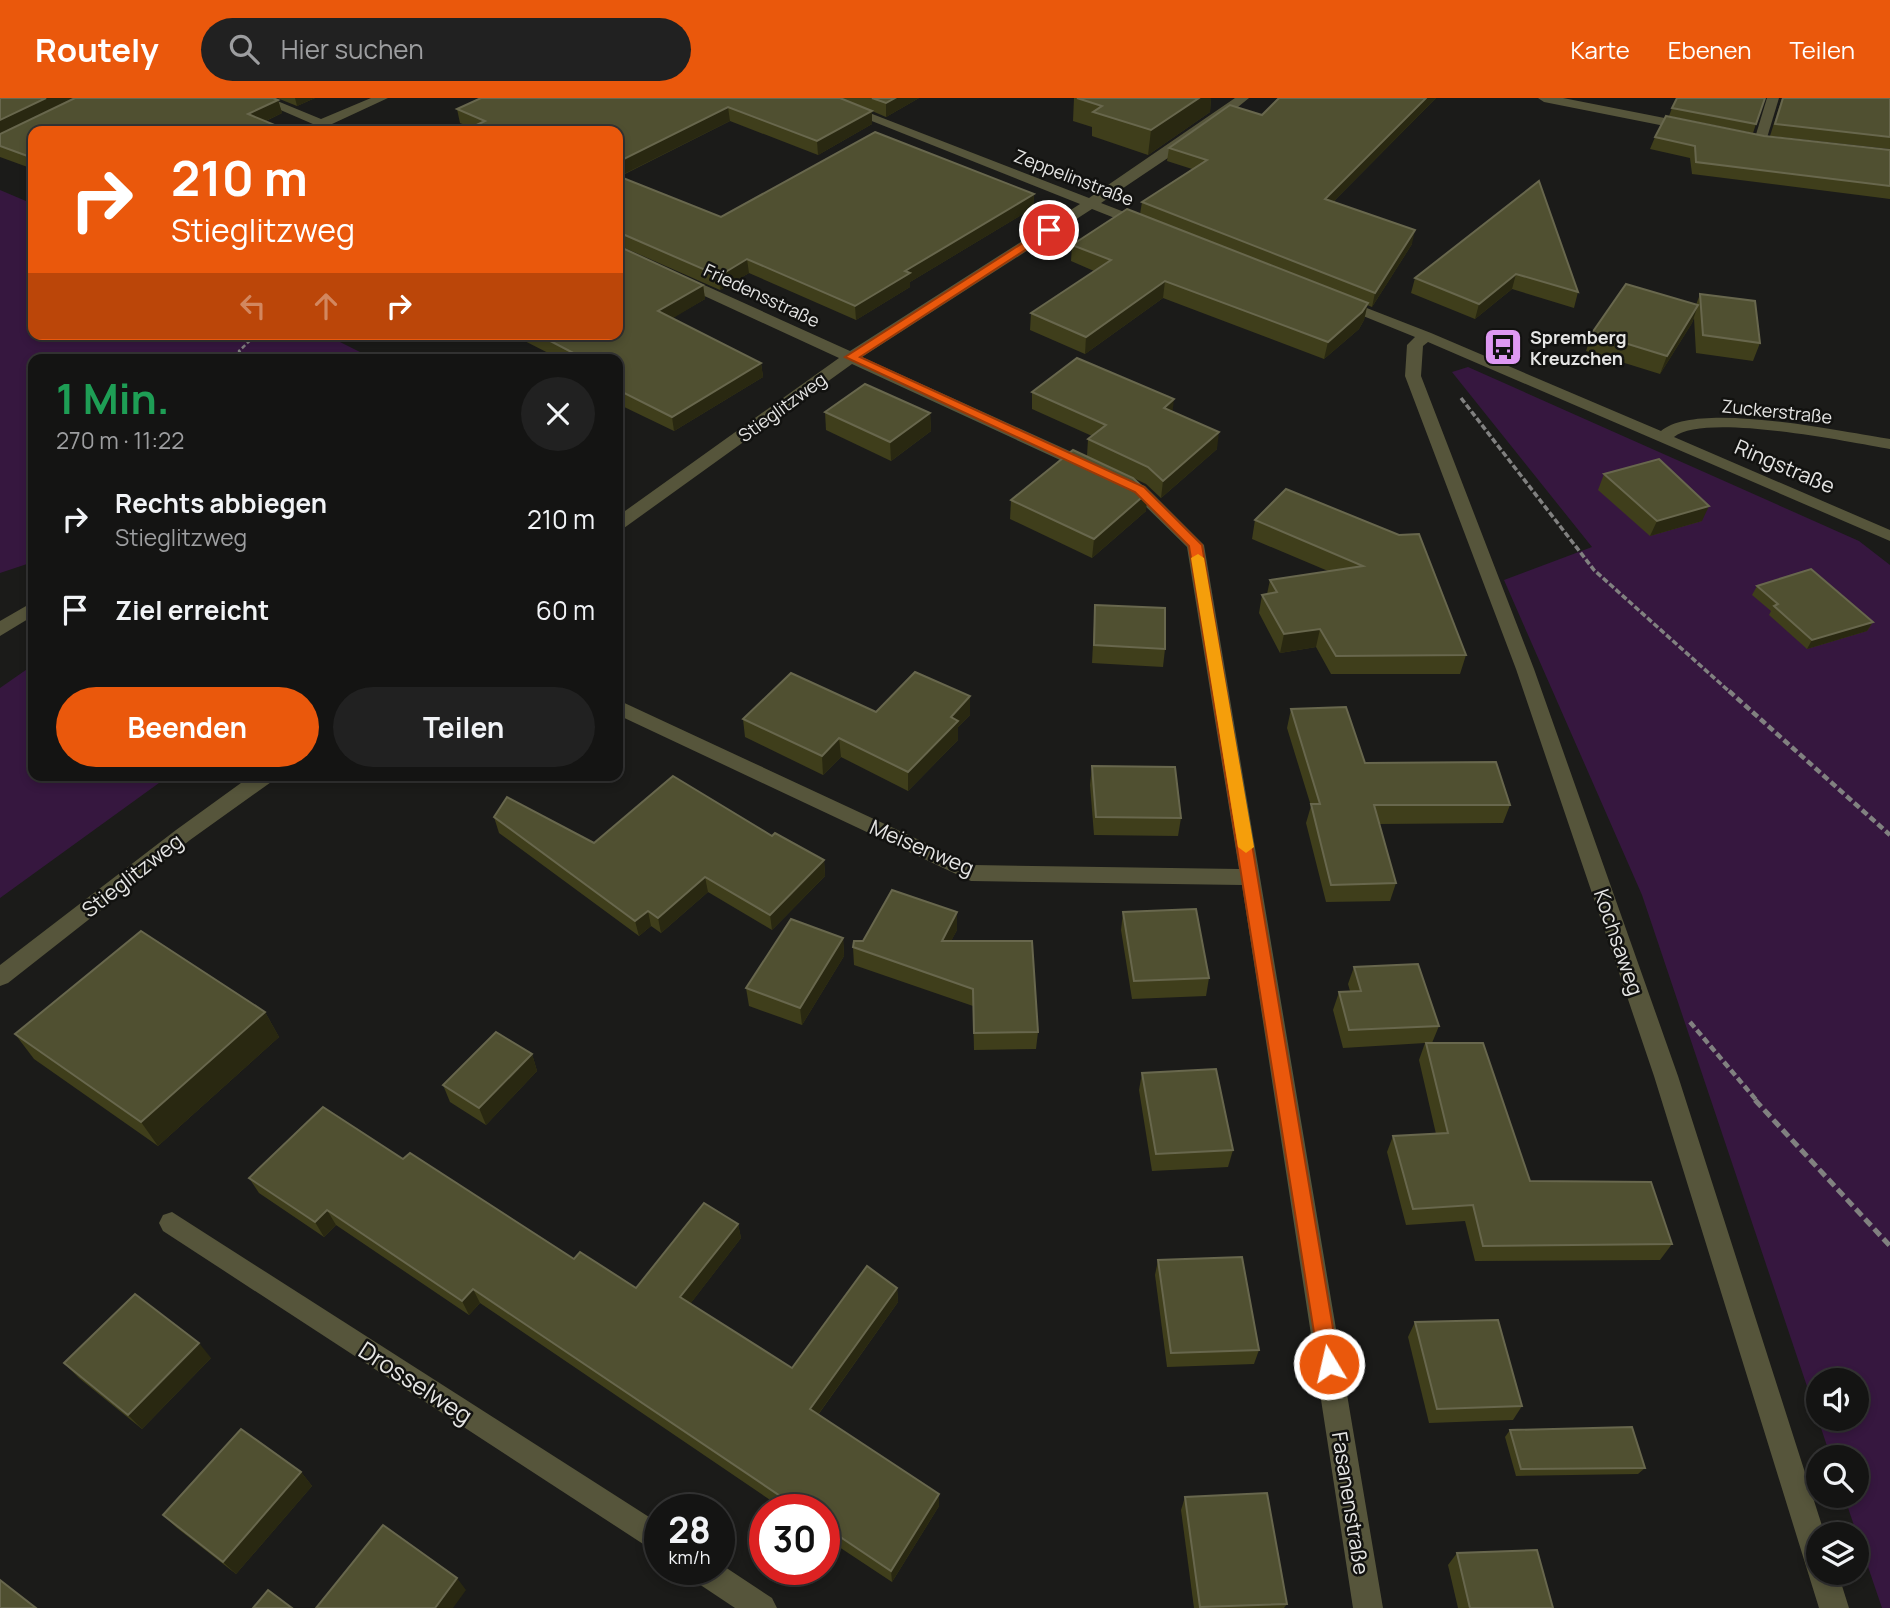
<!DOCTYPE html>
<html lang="de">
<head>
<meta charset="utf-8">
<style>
  :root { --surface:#141413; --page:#212121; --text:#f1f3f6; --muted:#9d9ea0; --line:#333; --accent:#ea580c }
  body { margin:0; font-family:Manrope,sans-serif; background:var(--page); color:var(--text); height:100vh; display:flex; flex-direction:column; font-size:26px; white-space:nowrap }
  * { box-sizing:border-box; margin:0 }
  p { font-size:23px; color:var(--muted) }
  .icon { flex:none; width:38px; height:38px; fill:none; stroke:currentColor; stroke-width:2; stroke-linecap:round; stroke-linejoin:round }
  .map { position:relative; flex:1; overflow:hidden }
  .drawer { position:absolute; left:28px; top:256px; width:595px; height:427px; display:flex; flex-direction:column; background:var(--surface); border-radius:14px; box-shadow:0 4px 10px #0003,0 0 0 2px var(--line) }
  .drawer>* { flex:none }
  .guide { position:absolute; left:28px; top:28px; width:595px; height:214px; border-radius:14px; box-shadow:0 4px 10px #0003,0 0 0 2px var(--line); background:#ea580c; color:#fff; overflow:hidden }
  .tools { position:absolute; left:1806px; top:1270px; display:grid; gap:14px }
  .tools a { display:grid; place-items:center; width:63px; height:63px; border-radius:50%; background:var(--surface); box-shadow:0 4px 10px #0003,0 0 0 2px var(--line); font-size:35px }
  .speed { position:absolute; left:644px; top:1396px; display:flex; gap:14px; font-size:35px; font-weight:700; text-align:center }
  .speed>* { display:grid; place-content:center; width:91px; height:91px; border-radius:50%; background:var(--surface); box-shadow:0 4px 10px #0003,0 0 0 2px var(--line); line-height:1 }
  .speed small { font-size:18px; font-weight:400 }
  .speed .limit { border:10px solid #d22; background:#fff; color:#111 }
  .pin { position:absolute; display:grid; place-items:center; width:60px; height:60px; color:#fff; margin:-30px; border:4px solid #fff; border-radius:50%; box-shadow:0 2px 7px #0007 }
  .me { position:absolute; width:77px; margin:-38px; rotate:351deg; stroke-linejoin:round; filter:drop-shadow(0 0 5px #0008) }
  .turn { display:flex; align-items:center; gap:24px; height:147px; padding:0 28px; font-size:32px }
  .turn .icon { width:91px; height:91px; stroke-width:2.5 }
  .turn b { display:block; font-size:49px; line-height:60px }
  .lanes { display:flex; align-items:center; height:66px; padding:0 28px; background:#0003; justify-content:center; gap:35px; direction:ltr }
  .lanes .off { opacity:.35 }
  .round { display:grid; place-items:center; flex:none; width:74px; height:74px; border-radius:37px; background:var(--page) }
  .summary { display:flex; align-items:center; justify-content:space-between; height:119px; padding:0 28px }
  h1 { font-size:42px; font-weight:700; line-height:52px; color:#1e9e55 }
  .cta { display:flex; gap:14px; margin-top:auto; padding:14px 28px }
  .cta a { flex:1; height:80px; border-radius:42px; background:var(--accent); color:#fff; font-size:28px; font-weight:700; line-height:80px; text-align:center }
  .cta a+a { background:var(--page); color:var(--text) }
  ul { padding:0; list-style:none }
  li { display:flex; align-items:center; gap:21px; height:91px; padding:0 28px }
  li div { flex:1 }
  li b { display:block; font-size:26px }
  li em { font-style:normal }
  header { display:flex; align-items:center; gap:42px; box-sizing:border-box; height:98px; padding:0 35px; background:var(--accent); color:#fff }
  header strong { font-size:33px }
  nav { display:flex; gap:38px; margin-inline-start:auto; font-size:24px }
  .search { width:490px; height:63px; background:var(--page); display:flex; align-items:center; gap:18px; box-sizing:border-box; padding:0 24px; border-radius:38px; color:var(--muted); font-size:26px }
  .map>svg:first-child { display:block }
  .green { fill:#36173f }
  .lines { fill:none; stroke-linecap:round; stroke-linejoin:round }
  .path-far3 { stroke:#818180; stroke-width:2.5; stroke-dasharray:4.5 2.5; stroke-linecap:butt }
  .path-far2 { stroke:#818180; stroke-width:3.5; stroke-dasharray:6 2.5; stroke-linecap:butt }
  .path-far1 { stroke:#818180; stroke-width:4.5; stroke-dasharray:7 3.5; stroke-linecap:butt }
  .path { stroke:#818180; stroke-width:5; stroke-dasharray:9 4.5; stroke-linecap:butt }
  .minor { fill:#56553b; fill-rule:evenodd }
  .wall { fill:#3f3e1b }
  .shaded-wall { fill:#292811 }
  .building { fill:#505031; stroke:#68674d; stroke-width:2 }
  .route { fill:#ea580c; stroke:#983908; stroke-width:2 }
  .slow { fill:#f59e0b }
  .labels { text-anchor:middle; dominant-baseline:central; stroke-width:5; stroke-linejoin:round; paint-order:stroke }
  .far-street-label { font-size:18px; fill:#e5e5e4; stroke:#121210 }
  .far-poi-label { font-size:18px; font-weight:bold; fill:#e5e5e4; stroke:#121210; text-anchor:start }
  .street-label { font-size:21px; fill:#e5e5e4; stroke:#121210 }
  .near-street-label { font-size:24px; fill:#e5e5e4; stroke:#121210 }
</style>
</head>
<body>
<header>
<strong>Routely</strong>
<div class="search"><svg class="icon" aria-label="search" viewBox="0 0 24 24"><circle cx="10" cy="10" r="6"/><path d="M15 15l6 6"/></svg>Hier suchen</div>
<nav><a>Karte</a><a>Ebenen</a><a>Teilen</a></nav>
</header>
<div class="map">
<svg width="1890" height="1510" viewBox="0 0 1890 1510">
  <rect width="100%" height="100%" fill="#1b1b19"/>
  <g class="green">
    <polygon points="0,92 33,106 33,236 324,236 374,261 33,261 33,464 0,475"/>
    <polygon points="1468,269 1859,443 1890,467 1890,1510 1882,1510 1844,1398 1857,1398 1857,1360 1831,1360 1818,1321 1857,1321 1857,1283 1818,1283 1818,1321 1642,797 1504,482 1592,449 1452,274"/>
    <polygon points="33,567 33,677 170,677 0,800 0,590"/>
  </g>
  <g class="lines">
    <polyline class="path-far3" points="245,261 239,253 257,236"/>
    <polyline class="path-far2" points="1461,300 1594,472 1731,595"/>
    <g class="path-far1">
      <polyline points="1729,593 1890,737"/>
      <polyline points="1690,924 1757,1003"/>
    </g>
    <polyline class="path" points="1755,1002 1890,1148"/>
    <g class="minor">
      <polygon points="253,0 270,0 321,21 371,0 388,0 332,26 345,33 329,33"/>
      <polygon points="814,0 831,0 1089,100 1235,0 1249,0 1211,31 1101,105 1150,124 1150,130 1140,130 1092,111 862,259 1096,365 1098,369 1096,373 1084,373 852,266 624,430 618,431 618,418 839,260 672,183 670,180 672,177 682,177 850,253 1080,106"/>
      <polygon points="1538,0 1563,0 1690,25 1696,29 1690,33 1544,4"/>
      <polygon points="1767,0 1779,0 1766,43 1760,47 1754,43"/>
      <path d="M1341,200l90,35 230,98c36,-31 181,1 229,8v10c-41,-7 -186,-37 -216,-12l216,93v11l-462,-199 -5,4 -2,30 113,293 144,407 147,459h-7v38h20l11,35h-30l-165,-532 -138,-407 -111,-293 2,-31 8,-8 -79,-32 -2,-3z"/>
      <polygon points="1126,380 1145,388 1204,447 1383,1510 1353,1510 1242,787 971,783 618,617 618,602 973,767 1239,771 1187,449 1133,396 1118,385"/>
      <polygon points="33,504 33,518 0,538 0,523"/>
      <polygon points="252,677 277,677 274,682 190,742 8,885 0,888 0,867 176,732"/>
      <polygon points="172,1114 660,1426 660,1457 163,1133 159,1125 163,1117"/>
      <polygon points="719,1465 772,1500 777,1510 735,1510 693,1482 688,1472 719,1472"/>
    </g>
  </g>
  <g class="wall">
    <polygon points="0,0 278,2 282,15 266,23 33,33 33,71 0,59"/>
    <polygon points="277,0 315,0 297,8"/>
    <polygon points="481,0 919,0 886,19 872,13 872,26 818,57 730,23 619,79 721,119 1034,96 1033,110 910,184 910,189 856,222 749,175 720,192 618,147 618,33 472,30 460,25 457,11"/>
    <polygon points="1074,0 1211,0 1210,14 1148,57 1092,38 1092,29 1073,23"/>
    <polygon points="1279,0 1436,0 1334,103 1412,146 1372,209 1367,207 1364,222 1359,231 1324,261 1163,200 1085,256 1030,232 1031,215 1094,173 1071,163 1072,147 1140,116 1142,104 1192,71 1167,63 1169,50 1262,17"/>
    <polygon points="1782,0 1890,0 1890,51 1770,38"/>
    <polygon points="1672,10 1756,26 1753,35 1669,18"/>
    <polygon points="1764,38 1890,52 1890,101 1692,76 1690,60 1650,51 1655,39"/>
    <polygon points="1539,83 1578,194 1574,210 1512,191 1475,221 1411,195 1415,180"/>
    <polygon points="703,187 705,201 672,220 761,265 763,279 674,333 618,306 618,261 560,261 511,236 618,236"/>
    <polygon points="1700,196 1760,245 1753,263 1696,255 1694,220 1692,225 1660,276 1586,253 1592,235 1696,207"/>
    <polygon points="1032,294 1173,314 1217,351 1161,400 1146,386 1087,358 1088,341 1092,338 1032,311"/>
    <polygon points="825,314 930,315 931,333 891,363 826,332"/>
    <polygon points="1604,376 1702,423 1650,438 1598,392"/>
    <polygon points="1286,391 1466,557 1460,576 1331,576 1316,549 1280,555 1259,515 1262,497 1267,496 1270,482 1328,473 1252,441 1255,422"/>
    <polygon points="1011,402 1146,413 1092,460 1010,421"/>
    <polygon points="1757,488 1873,524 1867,533 1807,551 1769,517 1771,513 1752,497"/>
    <polygon points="1095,507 1165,551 1163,569 1092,565"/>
    <polygon points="970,598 970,617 958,629 958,642 908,693 841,659 823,677 745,639 743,621 876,614"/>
    <polygon points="1291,611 1365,665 1510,707 1503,725 1379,726 1396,785 1390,803 1326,804 1306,725 1311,708 1287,630"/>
    <polygon points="1092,668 1181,720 1178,738 1094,737 1090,687"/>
    <polygon points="494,719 594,745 772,738 824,762 825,778 772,832 708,794 661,835 651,828 639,838 499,735"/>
    <polygon points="957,814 957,832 951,843 1038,934 1036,951 974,952 973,908 854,867 853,849 863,843"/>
    <polygon points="1123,814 1209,880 1206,898 1132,901 1121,832"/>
    <polygon points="843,840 844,858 802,927 749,908 746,890"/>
    <polygon points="1354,869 1439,928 1432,945 1530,1083 1672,1146 1660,1162 1475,1163 1465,1123 1406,1127 1387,1054 1393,1038 1436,1036 1419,962 1425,945 1343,950 1333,912 1339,894 1350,893 1348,886"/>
    <polygon points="265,914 279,939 158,1048 34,961 15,936"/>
    <polygon points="532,956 537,973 486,1027 450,1004 443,987"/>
    <polygon points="1142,975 1233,1052 1228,1069 1152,1073 1139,992"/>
    <polygon points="403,1061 574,1161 636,1190 738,1126 741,1140 690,1206 792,1270 897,1190 898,1204 818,1317 939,1396 939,1408 892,1484 824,1439 824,1412 785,1412 480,1205 469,1217 336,1127 324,1139 259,1095 249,1080"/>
    <polygon points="1158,1162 1259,1252 1254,1266 1167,1269 1155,1177"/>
    <polygon points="1415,1224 1522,1308 1513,1322 1429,1325 1408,1239"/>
    <polygon points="211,1260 142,1331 79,1280 64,1265"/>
    <polygon points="1510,1332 1645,1370 1638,1376 1516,1378 1505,1339"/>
    <polygon points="301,1374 312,1388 236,1476 177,1430 163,1417"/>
    <polygon points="1185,1399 1287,1506 1284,1510 1194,1510 1181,1412"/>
    <polygon points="1457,1455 1553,1510 1458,1510 1448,1467"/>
  </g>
  <g class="shaded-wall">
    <polygon points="46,0 80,0 0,38 0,22"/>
    <polygon points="295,0 315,0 297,8"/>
    <polygon points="895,0 919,0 886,19 886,5"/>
    <polygon points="1199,0 1211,0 1210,14 1148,57 1151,32"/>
    <polygon points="1426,0 1436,0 1323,114 1325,101"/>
    <polygon points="278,2 282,15 253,29 248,16"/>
    <polygon points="728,9 730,23 618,79 618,64"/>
    <polygon points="872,13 872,26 818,57 817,43"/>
    <polygon points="1034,96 1033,110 910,184 910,189 856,222 855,208 905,173"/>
    <polygon points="1415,132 1412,146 1372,209 1375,195"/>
    <polygon points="747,161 749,175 720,192 719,178"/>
    <polygon points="1516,176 1512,191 1475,221 1479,206"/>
    <polygon points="1165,183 1163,200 1085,256 1086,239"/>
    <polygon points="703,187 705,201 660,228 658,213"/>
    <polygon points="1368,205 1364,222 1359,231 1324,261 1328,244"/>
    <polygon points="1698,207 1692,225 1660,276 1667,258"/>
    <polygon points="761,265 763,279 674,333 672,319"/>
    <polygon points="1174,301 1172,318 1164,310"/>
    <polygon points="930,315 931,333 891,363 890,344"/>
    <polygon points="1219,334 1217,351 1161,400 1163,383"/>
    <polygon points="1148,394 1146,413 1092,460 1094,441"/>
    <polygon points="1709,408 1702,423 1650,438 1657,423"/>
    <polygon points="1873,524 1867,533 1807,551 1812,542"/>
    <polygon points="1320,531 1316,549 1280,555 1284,536"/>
    <polygon points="970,598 970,617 958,629 958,642 908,693 908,674 951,619"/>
    <polygon points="839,640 841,659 823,677 822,658"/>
    <polygon points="824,762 825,778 772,832 770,817"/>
    <polygon points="705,779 708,794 661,835 658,820"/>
    <polygon points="648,813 651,828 639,838 635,823"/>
    <polygon points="957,814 957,832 942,860 942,843"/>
    <polygon points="843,840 844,858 802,927 800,910"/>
    <polygon points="265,914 279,939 158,1048 141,1024"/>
    <polygon points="532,956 537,973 486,1027 479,1010"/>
    <polygon points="327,1112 336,1127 324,1139 315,1124"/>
    <polygon points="738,1126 741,1140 684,1214 680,1199"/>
    <polygon points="897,1190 898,1204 812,1325 810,1311"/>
    <polygon points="473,1191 480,1205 469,1217 462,1203"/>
    <polygon points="199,1245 211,1260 142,1331 128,1317"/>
    <polygon points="301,1374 312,1388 236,1476 223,1464"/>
    <polygon points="939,1396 939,1408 892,1484 891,1473"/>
    <polygon points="457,1480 466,1492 453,1510 435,1510"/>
  </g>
  <g class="building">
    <polygon points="0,0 46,0 0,22"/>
    <polygon points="75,0 273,0 278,2 248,16 289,33 33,33 33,60 0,48 0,36"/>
    <polygon points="481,0 840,0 872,13 817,43 728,9 618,64 618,33 464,33 485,23 457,11"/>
    <polygon points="872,0 895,0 886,5"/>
    <polygon points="1077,0 1199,0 1151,32 1093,14 1102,8"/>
    <polygon points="1279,0 1426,0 1325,101 1415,132 1375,195 1142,104 1207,62 1169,50 1230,7 1262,17"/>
    <polygon points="1677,0 1765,0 1756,26 1672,10"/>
    <polygon points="1783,0 1890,0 1890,39 1775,26"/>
    <polygon points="1666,18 1764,38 1890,52 1890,88 1696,64 1695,48 1655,39"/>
    <polygon points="875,34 1034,96 905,173 910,175 855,208 747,161 719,178 618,134 618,78 721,119"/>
    <polygon points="1539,83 1578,194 1516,176 1479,206 1415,180"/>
    <polygon points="1127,111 1368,205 1362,214 1328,244 1165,183 1086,239 1031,215 1111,162 1072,147"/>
    <polygon points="618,148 703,187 658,213 761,265 672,319 618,292 618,261 581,261 583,260 537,236 618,236"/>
    <polygon points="1626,186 1698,207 1667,258 1592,235"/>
    <polygon points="1700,196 1755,203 1760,245 1703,237"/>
    <polygon points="1077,260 1174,301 1164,310 1219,334 1163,383 1148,369 1088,341 1106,327 1032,294"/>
    <polygon points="865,286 930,315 890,344 825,314"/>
    <polygon points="1073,352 1133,380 1148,394 1094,441 1011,402"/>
    <polygon points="1659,361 1709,408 1657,423 1604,376"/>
    <polygon points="1286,391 1399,437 1419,436 1466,557 1336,558 1320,531 1284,536 1262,497 1277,494 1270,482 1363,468 1255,422"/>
    <polygon points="1811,471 1873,524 1812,542 1774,508 1778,506 1757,488"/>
    <polygon points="1095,507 1165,510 1165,551 1094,547"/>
    <polygon points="915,574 970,598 951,619 958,623 908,674 839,640 822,658 743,621 791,575 876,614"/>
    <polygon points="1346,609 1365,665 1496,664 1510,707 1374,707 1396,785 1331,787 1311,706 1320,706 1291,611"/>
    <polygon points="1092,668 1175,669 1181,720 1096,719"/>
    <polygon points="673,678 772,738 775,735 824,762 770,817 705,779 658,820 648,813 635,823 494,719 507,699 594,745"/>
    <polygon points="892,792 957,814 942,843 1032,843 1038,934 974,935 973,891 853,849 854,843 863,843"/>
    <polygon points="1196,811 1209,880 1134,883 1123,814"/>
    <polygon points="791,821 843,840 800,910 746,890"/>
    <polygon points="141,833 265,914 141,1024 15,936"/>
    <polygon points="1418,866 1439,928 1349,932 1339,894 1361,893 1354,869"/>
    <polygon points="496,934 532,956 479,1010 443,987"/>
    <polygon points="1426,945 1483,945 1530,1083 1651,1084 1672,1146 1483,1148 1473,1107 1413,1111 1393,1038 1448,1035"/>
    <polygon points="1216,971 1233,1052 1156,1056 1142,975"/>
    <polygon points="323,1009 403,1061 410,1055 574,1161 580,1154 636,1190 704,1105 738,1126 680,1199 792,1270 867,1168 897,1190 810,1311 939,1396 891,1473 824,1428 824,1412 801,1412 473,1191 462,1203 327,1112 315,1124 249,1080"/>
    <polygon points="1242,1159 1259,1252 1171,1255 1158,1162"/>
    <polygon points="135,1196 199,1245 128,1317 64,1265"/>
    <polygon points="1498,1222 1522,1308 1437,1311 1415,1224"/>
    <polygon points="1632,1329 1645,1370 1521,1371 1510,1332"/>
    <polygon points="241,1331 301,1374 223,1464 163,1417"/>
    <polygon points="1267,1395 1287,1506 1200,1509 1185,1399"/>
    <polygon points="383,1427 457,1480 435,1510 316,1510"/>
    <polygon points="1537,1452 1553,1510 1470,1510 1457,1455"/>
    <polygon points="0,1482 36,1510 0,1510"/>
    <polygon points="268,1492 292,1510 253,1510"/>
  </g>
  <polygon class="route" points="1049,128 1053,129 1053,134 860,259 1144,389 1202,447 1339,1266 1336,1273 1329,1276 1322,1273 1319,1266 1189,448 1135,394 845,259"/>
  <polygon class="slow" points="1198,456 1204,460 1254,749 1246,755 1238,749 1191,460"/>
  <defs>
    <g id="bus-square" transform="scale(2.0125)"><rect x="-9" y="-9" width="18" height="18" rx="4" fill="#de98f2" stroke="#121210"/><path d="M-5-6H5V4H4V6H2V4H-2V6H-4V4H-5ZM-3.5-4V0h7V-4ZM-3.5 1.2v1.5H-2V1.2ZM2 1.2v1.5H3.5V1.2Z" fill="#111"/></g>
  </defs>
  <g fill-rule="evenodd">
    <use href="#bus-square" x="1503" y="249"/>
  </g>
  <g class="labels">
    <g class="far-street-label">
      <text transform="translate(1074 79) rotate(21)">Zeppelinstraße</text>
      <text transform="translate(762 197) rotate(25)">Friedensstraße</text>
      <text transform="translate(782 309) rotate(-36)">Stieglitzweg</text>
      <text transform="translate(1777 313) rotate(6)">Zuckerstraße</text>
    </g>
    <g class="far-poi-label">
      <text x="1530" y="239">Spremberg<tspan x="1530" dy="21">Kreuzchen</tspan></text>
    </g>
    <g class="street-label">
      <text transform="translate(1785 368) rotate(23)">Ringstraße</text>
      <text transform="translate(922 749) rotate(23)">Meisenweg</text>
      <text transform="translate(132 777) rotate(-38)">Stieglitzweg</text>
      <text transform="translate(1619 844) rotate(71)">Kochsaweg</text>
      <text transform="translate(1351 1405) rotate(81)">Fasanenstraße</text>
    </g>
    <g class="near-street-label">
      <text transform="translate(416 1284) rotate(33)">Drosselweg</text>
    </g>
  </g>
</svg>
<div class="tools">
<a><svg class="icon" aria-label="sound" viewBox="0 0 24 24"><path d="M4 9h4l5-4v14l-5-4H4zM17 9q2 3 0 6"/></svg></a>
<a><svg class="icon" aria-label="search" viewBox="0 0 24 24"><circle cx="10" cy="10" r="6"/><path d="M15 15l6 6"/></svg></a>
<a><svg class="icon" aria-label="layers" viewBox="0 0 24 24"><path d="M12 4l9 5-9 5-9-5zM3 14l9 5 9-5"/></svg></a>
</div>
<div class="speed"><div>28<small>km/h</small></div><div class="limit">30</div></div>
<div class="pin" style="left:1049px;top:132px;background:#d93025"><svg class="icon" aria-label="arrive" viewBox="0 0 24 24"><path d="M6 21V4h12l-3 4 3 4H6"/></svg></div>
<svg class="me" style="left:1329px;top:1266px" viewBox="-20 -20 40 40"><circle r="17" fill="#ea580c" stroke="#fff" stroke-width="3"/><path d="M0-11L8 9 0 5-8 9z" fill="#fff"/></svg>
<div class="guide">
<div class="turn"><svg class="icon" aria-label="right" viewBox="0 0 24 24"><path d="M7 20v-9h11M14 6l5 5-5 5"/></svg><div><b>210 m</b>Stieglitzweg</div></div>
<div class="lanes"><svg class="icon off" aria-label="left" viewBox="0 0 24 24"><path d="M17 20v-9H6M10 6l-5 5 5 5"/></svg><svg class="icon off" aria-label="ahead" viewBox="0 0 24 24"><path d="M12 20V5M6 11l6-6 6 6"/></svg><svg class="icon" aria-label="right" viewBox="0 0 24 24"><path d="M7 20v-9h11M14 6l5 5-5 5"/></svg></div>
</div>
<section class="drawer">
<div class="summary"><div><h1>1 Min.</h1><p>270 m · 11:22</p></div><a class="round"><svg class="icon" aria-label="close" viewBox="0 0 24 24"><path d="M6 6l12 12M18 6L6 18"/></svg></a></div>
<ul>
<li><svg class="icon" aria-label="right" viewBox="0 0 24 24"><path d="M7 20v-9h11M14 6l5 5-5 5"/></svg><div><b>Rechts abbiegen</b><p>Stieglitzweg</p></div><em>210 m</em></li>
<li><svg class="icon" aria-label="arrive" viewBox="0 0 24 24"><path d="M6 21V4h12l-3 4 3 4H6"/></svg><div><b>Ziel erreicht</b></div><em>60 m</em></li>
</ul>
<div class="cta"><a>Beenden</a><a>Teilen</a></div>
</section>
</div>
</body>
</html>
